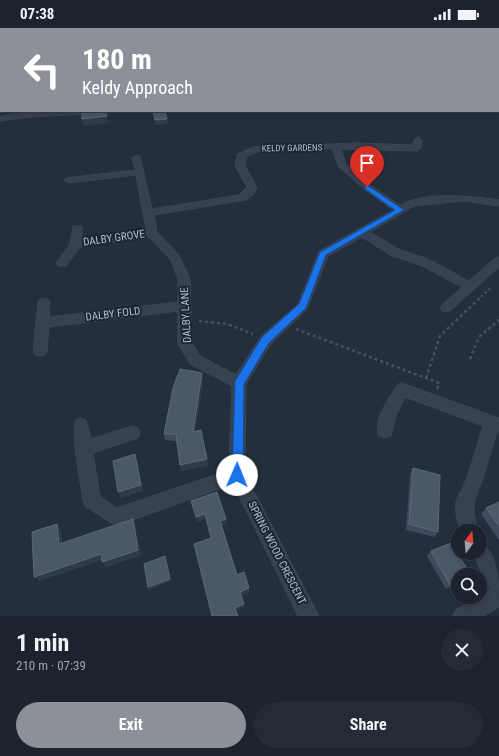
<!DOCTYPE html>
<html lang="en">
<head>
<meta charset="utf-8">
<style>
  :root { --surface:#1b232e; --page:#242b36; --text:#f1f3f6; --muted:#a0a4aa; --line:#39404a; --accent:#8c9099 }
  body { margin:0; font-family:"Roboto Condensed",sans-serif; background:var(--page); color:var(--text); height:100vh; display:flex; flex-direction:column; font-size:15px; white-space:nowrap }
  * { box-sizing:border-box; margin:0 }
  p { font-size:13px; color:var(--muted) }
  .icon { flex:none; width:22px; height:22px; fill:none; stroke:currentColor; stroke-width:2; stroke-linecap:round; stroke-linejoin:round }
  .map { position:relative; height:588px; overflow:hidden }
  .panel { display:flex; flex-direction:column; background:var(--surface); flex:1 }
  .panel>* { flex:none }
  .banner { position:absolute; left:0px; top:0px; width:499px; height:84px; box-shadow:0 2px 6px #0003,0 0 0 1px var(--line); background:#8c9099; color:#fff; overflow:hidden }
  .needle { width:26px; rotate:16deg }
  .controls { position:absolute; left:451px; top:496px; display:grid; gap:8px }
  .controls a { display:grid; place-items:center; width:36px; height:36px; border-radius:50%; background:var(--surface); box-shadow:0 2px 6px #0003,0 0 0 1px var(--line); font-size:20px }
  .pin { position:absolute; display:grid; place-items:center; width:34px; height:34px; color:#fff; margin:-41px -17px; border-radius:50% 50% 50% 0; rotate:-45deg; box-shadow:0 0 4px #0007 }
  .pin .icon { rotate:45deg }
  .me { position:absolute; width:44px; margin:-22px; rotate:1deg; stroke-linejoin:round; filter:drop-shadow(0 0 3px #0008) }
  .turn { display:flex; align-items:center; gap:14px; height:84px; padding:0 16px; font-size:18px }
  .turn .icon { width:52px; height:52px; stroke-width:2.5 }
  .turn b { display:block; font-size:28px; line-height:34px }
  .round { display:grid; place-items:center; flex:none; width:42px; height:42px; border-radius:21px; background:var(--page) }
  .headline { display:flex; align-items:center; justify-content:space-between; height:68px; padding:0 16px }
  h1 { font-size:24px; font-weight:700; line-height:30px }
  .primary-button { display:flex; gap:8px; margin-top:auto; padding:8px 16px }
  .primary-button a { flex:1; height:46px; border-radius:24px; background:var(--accent); color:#fff; font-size:16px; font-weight:700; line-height:46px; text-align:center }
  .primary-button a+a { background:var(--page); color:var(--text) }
  .status { display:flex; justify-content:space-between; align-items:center; height:28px; padding:0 20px; background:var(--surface); direction:ltr }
  .status svg { height:11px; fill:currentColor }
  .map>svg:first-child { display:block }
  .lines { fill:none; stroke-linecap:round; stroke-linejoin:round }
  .lane-casing { stroke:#414a57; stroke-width:1 }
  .street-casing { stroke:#414a57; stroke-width:1 }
  .path-far1 { stroke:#3f5557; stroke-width:2; stroke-dasharray:2.5 2.5; stroke-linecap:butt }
  .path { stroke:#3f5557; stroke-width:2.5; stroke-dasharray:3 3; stroke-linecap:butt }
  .lane { fill:#38414e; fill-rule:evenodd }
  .street { fill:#38414e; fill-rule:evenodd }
  .wall { fill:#3f4b5c }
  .shaded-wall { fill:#2f3b4b }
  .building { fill:#4b5868; stroke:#5c6777 }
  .route { fill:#1a73e8; stroke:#114b97 }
  .labels { text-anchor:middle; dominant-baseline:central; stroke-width:4; stroke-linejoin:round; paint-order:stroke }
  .far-street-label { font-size:9px; fill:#b4bcc9; stroke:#1d2633 }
  .street-label { font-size:11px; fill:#b4bcc9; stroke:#1d2633 }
</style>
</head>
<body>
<div class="status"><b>07:38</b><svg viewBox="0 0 49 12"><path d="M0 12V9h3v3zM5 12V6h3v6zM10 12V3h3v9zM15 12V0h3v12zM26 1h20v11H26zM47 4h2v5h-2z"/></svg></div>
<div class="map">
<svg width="499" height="588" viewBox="0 0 499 588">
  <rect width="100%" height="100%" fill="#242f3e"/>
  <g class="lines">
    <g class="lane-casing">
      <polygon id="lane" points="157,0 161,0 156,1"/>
    </g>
    <g class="street-casing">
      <g id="street">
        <polygon points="134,0 141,0 142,1 135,1"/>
        <rect x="0" y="15" width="1" height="4"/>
        <polygon points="498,79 499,79 499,83 496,83 498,83"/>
        <path d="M23,83l25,2 54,-2 -4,2c-33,3 -66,2 -98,8v-4z"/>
        <path d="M418,109l4,3 -1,8 -4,3 -76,-2 5,15 24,21 30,20c25,-14 71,-9 99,-5v6l-35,-5 -50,5 -44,26 28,17 30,10 41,22 26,-23 4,-1v10l-49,44h-8l-2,-3 2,-3 20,-18 -42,-22 -30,-10 -28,-18 -34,19 -21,53 -36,35 -25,40 -1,90 74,142h-21l-65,-132 -117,42 -30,-19 -3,-6c-2,-15 -13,-70 -7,-81l5,-2 5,2 5,19 41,-13 6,2 2,5 -2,5 -45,15 7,43 17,12 112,-38 3,-84 -42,-22 -12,-20v-33l-129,16 -2,24 -2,4 -5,1 -5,-1 -2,-4 5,-49 2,-3h8l2,3 -1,15 129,-15v-23l-8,-20 -21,-22 -69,10 -14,19h-8l-2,-3 14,-19 3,-18h8l1,2v12l64,-10 -10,-55 -67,8 -5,-3 2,-2 69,-8 -3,-12 5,-3 3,1 12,53 87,-14 8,-8 -12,-21 3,-12 15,-7 105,-4 55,2 1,-5zM332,121l7,18 25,22 29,21 -74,41 -21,53 -37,32 -25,39 -36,-19 -8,-13 -2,-64 -11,-24 -22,-23 -3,-17 92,-15 7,-5 4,-8 -12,-21 2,-10 10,-4z"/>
        <path d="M402,355l97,35v14l-2,-1 -14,48 -9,22v13l4,17h-18l-4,-17v-13l11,-23 16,-52 -78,-29 -10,21 -4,18 -6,2 -6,-2c-7,-16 10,-37 18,-51z"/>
        <path d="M480,514c19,10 19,44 19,65l-16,9h-30l3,-7 24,-12 10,-8 -18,-36h8z"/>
      </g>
    </g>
    <polyline class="path-far1" points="481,269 491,259"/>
    <g class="path">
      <polyline points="199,293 227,296 253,306"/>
      <polyline points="296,301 439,355 437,361"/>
      <polyline points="470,331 479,309 499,292"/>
      <polyline points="426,350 440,308 482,268"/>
    </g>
    <use href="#lane" class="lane"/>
    <use href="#street" class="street"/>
  </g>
  <g class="wall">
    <polygon points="203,352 195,404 207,431 208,437 181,443 176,413 165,412 164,406"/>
    <polygon points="413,440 438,504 434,509 406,502 410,446"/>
    <polygon points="499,474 499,512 481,486 486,480"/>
    <polygon points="431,523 458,556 446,561 427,528"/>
  </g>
  <g class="shaded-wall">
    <polygon points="107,83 108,95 84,98 82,91"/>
    <polygon points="167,91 168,96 156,97 155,92"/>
    <polygon points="202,345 203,352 194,410 193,404"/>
    <polygon points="135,426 137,433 143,463 121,470 118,464"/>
    <polygon points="207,431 208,437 181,443 180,437"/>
    <polygon points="205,486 206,491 197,494 196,489"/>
    <polygon points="133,491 135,497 141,527 106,539 102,534"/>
    <polygon points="226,491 227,496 221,498 220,493"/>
    <polygon points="57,496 61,501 63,522 59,516"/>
    <polygon points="101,526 105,531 39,553 34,549"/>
    <polygon points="165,528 171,553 149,562 148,559"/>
    <polygon points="458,554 458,556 446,561 450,557"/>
    <polygon points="249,560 249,564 241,568 240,564"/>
    <polygon points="244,576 245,579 235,583 235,580"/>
  </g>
  <g class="building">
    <polygon points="82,83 106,83 107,88 82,91"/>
    <polygon points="153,83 165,83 167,91 155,92"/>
    <polygon points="180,341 202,345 193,404 201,402 207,431 180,437 176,406 164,406 173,360"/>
    <polygon points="135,426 141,457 118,464 113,433"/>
    <polygon points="413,440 440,447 438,504 409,496"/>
    <polygon points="217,464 226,491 220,493 237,547 244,544 249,560 240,564 244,576 235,580 238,588 212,588 194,516 211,510 205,486 196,489 191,473"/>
    <polygon points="499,474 499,498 486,480"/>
    <polygon points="133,491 138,522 102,534 101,526 34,549 32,504 57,496 59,516"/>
    <polygon points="451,515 471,547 458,547 458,554 450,557 431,523"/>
    <polygon points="165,528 170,551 148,559 144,536"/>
  </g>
  <polygon class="route" points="367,157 404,182 326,227 306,280 269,315 244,356 243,447 242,451 237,453 233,451 232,447 235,353 262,309 299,276 320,224 395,182 365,161 365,158"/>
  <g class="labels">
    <g class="far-street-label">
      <text transform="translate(292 120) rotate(-1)">KELDY GARDENS</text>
    </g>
    <g class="street-label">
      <text transform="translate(114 210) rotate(-8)">DALBY GROVE</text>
      <text transform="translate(113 286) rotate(-7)">DALBY FOLD</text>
      <text transform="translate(186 287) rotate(-93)">DALBY LANE</text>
      <text transform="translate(277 525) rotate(63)">SPRING WOOD CRESCENT</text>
    </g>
  </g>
</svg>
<div class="controls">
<a><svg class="needle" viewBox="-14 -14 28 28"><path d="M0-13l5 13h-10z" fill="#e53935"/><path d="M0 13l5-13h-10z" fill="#a0a4aa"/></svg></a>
<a><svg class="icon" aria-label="search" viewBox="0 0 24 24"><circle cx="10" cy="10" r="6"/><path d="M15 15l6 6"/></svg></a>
</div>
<div class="pin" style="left:367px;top:159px;background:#d93025"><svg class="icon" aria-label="arrive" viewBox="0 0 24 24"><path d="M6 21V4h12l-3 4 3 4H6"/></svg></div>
<svg class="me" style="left:237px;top:447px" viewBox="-20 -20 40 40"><circle r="19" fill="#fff"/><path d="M0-13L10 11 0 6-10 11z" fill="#1a73e8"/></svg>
<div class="banner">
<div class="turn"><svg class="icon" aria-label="left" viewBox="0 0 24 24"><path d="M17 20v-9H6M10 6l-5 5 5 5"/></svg><div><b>180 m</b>Keldy Approach</div></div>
</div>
</div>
<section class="panel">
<div class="headline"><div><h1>1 min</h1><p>210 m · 07:39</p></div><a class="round"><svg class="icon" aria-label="close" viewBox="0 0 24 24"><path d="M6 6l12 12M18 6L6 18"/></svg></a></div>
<div class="primary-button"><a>Exit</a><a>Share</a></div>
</section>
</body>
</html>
